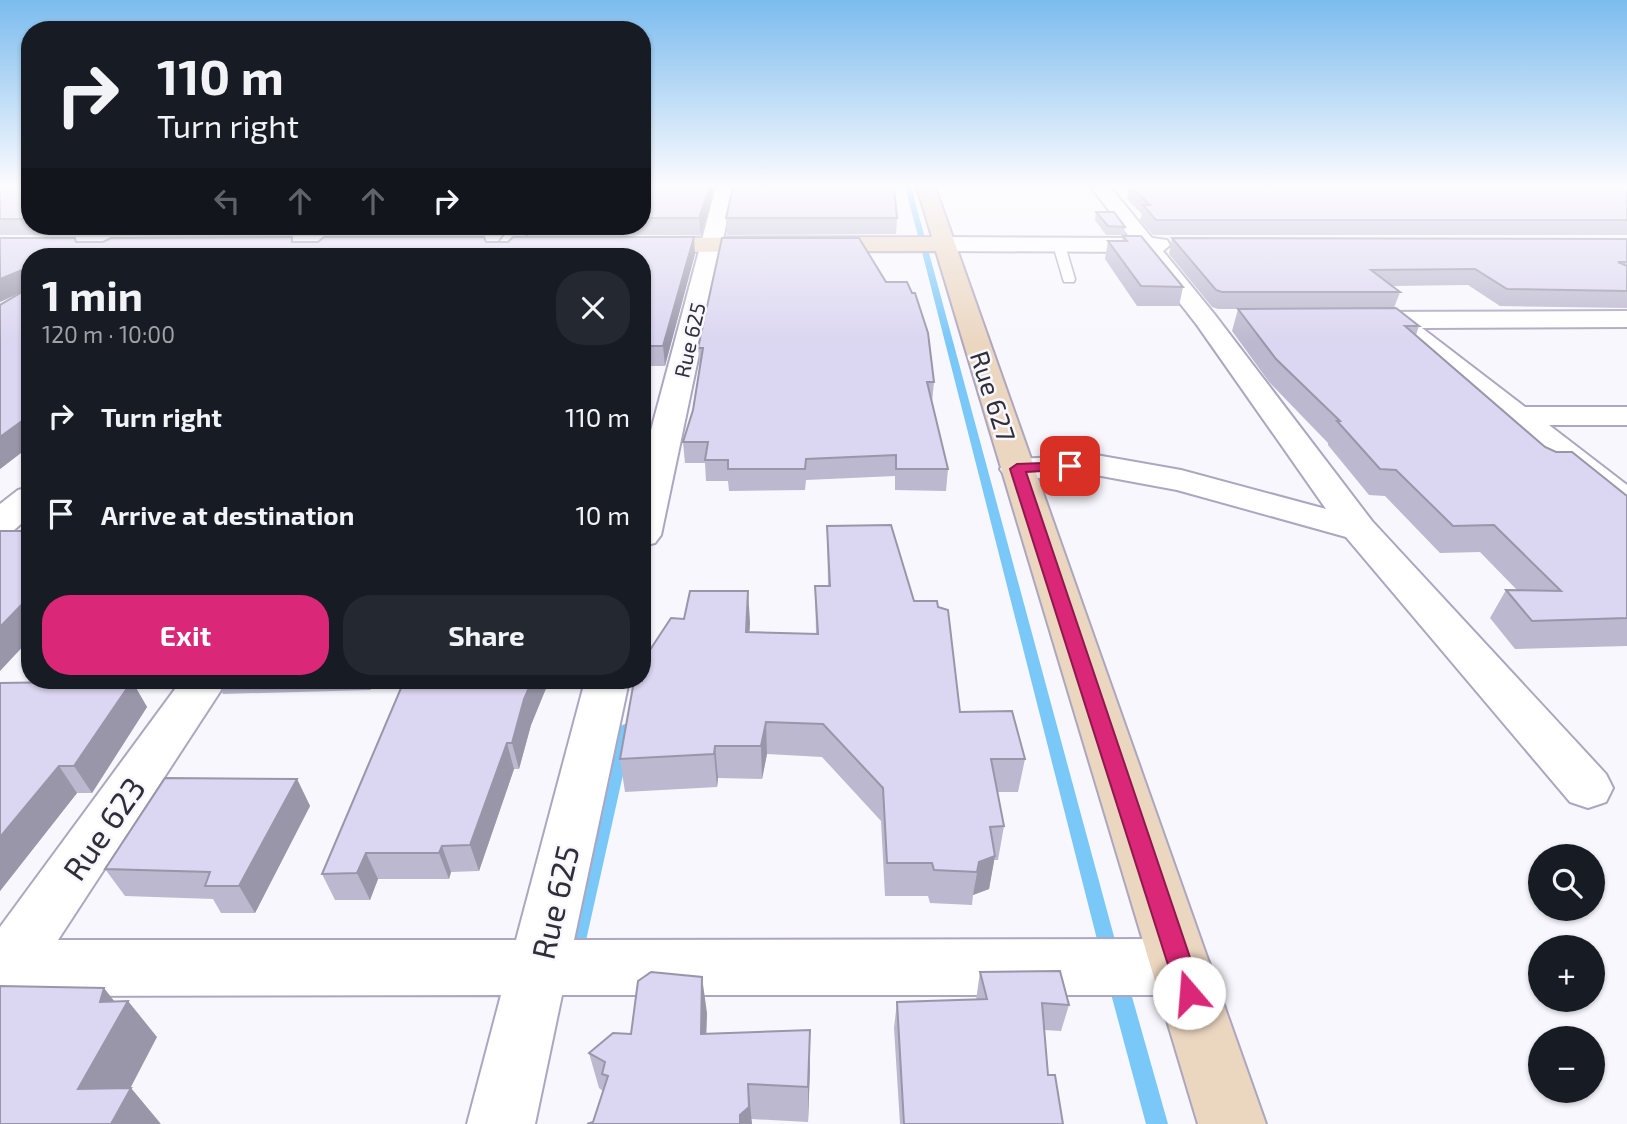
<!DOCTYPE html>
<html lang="en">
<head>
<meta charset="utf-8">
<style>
  :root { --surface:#171b24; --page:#242831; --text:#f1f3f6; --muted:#9ea1a6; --accent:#db2777 }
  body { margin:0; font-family:"Exo 2",sans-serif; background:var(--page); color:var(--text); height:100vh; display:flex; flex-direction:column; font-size:26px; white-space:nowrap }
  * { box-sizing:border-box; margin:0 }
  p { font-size:23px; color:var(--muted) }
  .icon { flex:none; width:38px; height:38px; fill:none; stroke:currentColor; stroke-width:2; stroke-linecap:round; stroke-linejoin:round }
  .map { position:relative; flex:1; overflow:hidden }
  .panel { position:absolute; left:21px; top:248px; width:630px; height:441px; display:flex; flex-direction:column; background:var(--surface); border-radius:28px; box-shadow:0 2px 5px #0004 }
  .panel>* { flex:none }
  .banner { position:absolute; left:21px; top:21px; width:630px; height:214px; border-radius:28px; box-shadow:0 2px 5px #0004; background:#171b24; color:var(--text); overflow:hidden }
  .buttons { position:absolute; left:1528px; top:844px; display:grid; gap:14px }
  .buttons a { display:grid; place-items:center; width:77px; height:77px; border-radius:50%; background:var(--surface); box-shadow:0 2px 5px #0004; font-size:35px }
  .pin { position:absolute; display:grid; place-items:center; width:60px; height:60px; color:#fff; margin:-30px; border-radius:14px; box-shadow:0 4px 10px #0006 }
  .me { position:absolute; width:77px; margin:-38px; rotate:342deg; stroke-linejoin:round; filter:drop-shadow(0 0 5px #0008) }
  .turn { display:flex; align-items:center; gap:24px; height:147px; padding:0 21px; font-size:32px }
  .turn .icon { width:91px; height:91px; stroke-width:2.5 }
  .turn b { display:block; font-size:49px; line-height:60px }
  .lanes { display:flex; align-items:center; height:66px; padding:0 21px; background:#0003; justify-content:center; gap:35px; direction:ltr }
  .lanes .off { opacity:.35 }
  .round { display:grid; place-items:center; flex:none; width:74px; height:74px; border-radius:28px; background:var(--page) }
  .head { display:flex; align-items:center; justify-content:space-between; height:119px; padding:0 21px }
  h1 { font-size:42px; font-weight:700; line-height:52px }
  .primary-button { display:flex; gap:14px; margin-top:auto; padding:14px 21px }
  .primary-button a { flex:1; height:80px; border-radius:28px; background:var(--accent); color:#fff; font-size:28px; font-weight:700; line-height:80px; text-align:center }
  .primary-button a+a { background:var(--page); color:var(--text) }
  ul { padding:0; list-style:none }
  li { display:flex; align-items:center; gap:21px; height:98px; padding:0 21px }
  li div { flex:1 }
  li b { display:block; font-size:26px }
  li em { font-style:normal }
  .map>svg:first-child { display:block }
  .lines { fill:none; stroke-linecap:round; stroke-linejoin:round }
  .stream { fill:#79c8f8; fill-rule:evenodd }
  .lane-casing { stroke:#aca6c0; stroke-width:3 }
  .street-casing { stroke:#aca6c0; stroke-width:4 }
  .secondary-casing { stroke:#aca6c0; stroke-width:4 }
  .lane { fill:#fff; fill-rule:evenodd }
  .street { fill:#fff; fill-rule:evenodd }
  .secondary { fill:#ebd6c0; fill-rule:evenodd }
  .wall { fill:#bcb8cf }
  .shaded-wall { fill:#9996a9 }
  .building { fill:#dbd6f1; stroke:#9996a9; stroke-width:2 }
  .route { fill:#db2777; stroke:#8e194d; stroke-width:2 }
  .labels { text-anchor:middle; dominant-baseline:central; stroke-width:5; stroke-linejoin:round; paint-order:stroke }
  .far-street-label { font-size:21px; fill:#302e38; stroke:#f8f7fd }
  .street-label { font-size:26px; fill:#302e38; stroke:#f8f7fd }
  .near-street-label { font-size:32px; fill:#302e38; stroke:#f8f7fd }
</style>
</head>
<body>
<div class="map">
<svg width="1627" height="1124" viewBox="0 0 1627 1124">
  <rect width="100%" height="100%" fill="#f8f7fd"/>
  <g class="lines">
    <g class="stream">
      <polygon points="905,187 911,187 925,238 1119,955 1117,961 1110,964 1103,961 1101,955 919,240 915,238 918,236"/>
      <polygon points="625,724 630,726 633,730 583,954 581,960 574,963 567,960 565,954 617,730 620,726"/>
      <polygon points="1117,970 1124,973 1127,979 1168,1124 1146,1124 1107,979 1110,973"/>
    </g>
    <g class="lane-casing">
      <polygon id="lane" points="1059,241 1065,245 1075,279 1074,282 1064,282 1063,279 1053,245"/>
    </g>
    <g class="street-casing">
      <g id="street">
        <polygon points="716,187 734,187 661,535 655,543 642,546 642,464"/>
        <polygon points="1091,187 1110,187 1152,238 1167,240 1170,245 1163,251 1215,315 1372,521 1606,774 1613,788 1606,802 1588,808 1570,802 1346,537 1177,490 1096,475 1017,479 1005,476 1000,469 1005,462 1017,459 1096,455 1181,470 1326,509 1197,325 1140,252 944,251 936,249 933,244 936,239 944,237 1130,238"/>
        <polygon points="511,226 532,226 511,257 489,257"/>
        <polygon points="1627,311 1627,327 1422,328 1525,407 1627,407 1627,425 1549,425 1627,485 1627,513 1614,510 1390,328 1350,325 1346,320 1350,315 1359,312"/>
        <polygon points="30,487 30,516 13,531 0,534 0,504 18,490"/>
        <polygon points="181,681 227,681 58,940 516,940 585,681 629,681 574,940 1181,939 1202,947 1211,967 1202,987 1181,995 562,995 535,1124 467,1124 501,995 21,996 0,1004 0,927"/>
      </g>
    </g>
    <g class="secondary-casing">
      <polygon id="secondary" points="917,187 935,187 1266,1124 1198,1124 936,251 643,252 635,250 632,245 635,240 643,238 932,237"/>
    </g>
    <use href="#lane" class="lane"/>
    <use href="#street" class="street"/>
    <use href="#secondary" class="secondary"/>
  </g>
  <g class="wall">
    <polygon points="0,187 30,187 30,226 509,226 502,235 0,235"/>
    <polygon points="642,187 715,187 701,235 529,235 528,226 642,226"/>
    <polygon points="1129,187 1627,187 1627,235 1153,235 1140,220 1142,214 1127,199"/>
    <polygon points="1096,212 1125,227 1124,235 1106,235 1095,220"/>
    <polygon points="726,218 897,218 896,234 727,235"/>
    <polygon points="1123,236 1183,287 1179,306 1137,306 1105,259 1108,241 1122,241"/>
    <polygon points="292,237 293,242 486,242 695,254 665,366 642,366 642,257 30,257 30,446 0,469 22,292 0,302 0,238 77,242 103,242"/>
    <polygon points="722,238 934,382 932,402 948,469 946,491 895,490 895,476 806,480 805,490 729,491 728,481 706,481 705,463 685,463 683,442 693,410 700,367 698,348"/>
    <polygon points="1172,238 1627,239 1627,308 1500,306 1468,285 1392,286 1400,292 1394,308 1419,326 1416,335 1545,447 1627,496 1627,646 1515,649 1490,618 1506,590 1517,590 1480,552 1440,553 1385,496 1369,495 1328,445 1328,443 1269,382 1232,331 1238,309 1218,309 1212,307 1169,254"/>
    <polygon points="827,526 914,601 960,712 1025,759 1018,792 997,792 1004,826 998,860 994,860 989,889 973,895 972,905 930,903 928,896 885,896 881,821 822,757 767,754 762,779 718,778 717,787 625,792 620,759 750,622 749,632 816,634 815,586 828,586"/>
    <polygon points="132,681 147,707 92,793 77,793 0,891 0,683"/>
    <polygon points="217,681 375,681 370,690 223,694"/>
    <polygon points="404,681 549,681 531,725 519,769 514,769 479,871 451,872 449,879 378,879 370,900 335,900 322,874"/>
    <polygon points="297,779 310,806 255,913 221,913 213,899 125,896 105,869"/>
    <polygon points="980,972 1069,1005 1061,1031 1044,1030 1048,1075 1063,1124 900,1124 894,1028 897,1002 976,1000"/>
    <polygon points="707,1013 706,1034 810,1066 808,1122 751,1119 752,1124 587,1124 593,1122 603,1091 599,1088 589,1053"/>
  </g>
  <g class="shaded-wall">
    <polygon points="710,187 715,187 701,235 699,218"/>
    <polygon points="500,226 509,226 502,235"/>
    <polygon points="694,237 695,254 665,366 663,346"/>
    <polygon points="22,270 30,288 0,302 0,279"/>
    <polygon points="22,421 30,435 30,446 0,469 0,437"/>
    <polygon points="748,591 750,622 748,664 746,632"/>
    <polygon points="30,596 30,639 0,671 0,627"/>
    <polygon points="132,681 147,707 92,793 74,766"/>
    <polygon points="367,681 375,681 370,690"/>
    <polygon points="532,681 549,681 531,725 519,769 512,743 524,699"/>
    <polygon points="766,722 767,754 762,779 761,746"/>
    <polygon points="507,743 514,769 479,871 470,845"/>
    <polygon points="715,746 718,778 717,787 714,754"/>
    <polygon points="59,766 77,793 0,891 0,837"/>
    <polygon points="297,779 310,806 255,913 239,886"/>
    <polygon points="442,846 451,872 449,879 439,853"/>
    <polygon points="366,853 378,879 370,900 357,873"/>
    <polygon points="995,856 989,889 973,895 979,862"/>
    <polygon points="702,977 707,1013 705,1069 701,1034"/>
    <polygon points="104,988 122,1011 128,1001 157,1037 121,1106 131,1088 161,1124 111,1124 78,1089"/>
    <polygon points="810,1030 810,1066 808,1122 808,1087"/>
    <polygon points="748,1084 752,1124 740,1124 740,1115"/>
  </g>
  <g class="building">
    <rect x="0" y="187" width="30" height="32"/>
    <polygon points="642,187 710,187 699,218 642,218"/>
    <polygon points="733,187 894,187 897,218 726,218"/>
    <polygon points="1131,187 1627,187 1627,220 1156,220 1143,205 1150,205"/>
    <polygon points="1096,212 1114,212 1125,227 1108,226"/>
    <polygon points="1123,236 1141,236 1183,287 1141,286 1108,241 1127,241"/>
    <polygon points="292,237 292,242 318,242 324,237 484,237 486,242 508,242 513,237 694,237 663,346 642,346 642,257 30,257 30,419 27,421 22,421 0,437 0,305 22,292 22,270 0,279 0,238 75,238 76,242 103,242 111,238"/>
    <polygon points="722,238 859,238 886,282 907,282 912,293 915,293 928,333 934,382 927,382 948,469 896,469 896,455 806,459 805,469 728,469 728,460 705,460 708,442 683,442 693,410 703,348 698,348"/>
    <polygon points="1172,238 1627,239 1627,262 1618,262 1627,266 1627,291 1507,289 1475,269 1371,270 1400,292 1222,292 1216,290"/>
    <polygon points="1396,308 1419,326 1405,326 1545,447 1556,452 1572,452 1627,496 1627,618 1532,621 1506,590 1561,591 1494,525 1453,526 1396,470 1380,469 1337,421 1340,421 1276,359 1238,309"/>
    <polygon points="891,525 914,601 937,601 938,607 948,610 960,712 1012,711 1025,759 991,759 1004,826 990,827 995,856 979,862 977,872 934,870 932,863 887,863 883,788 823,724 766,722 761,746 715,746 714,754 620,759 634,681 642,681 642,662 671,618 684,619 690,591 748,591 746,632 818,634 815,586 830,586 827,526"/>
    <polygon points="0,531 30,531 30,596 0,627"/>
    <polygon points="132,681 74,766 59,766 0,837 0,683"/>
    <polygon points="404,681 532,681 524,699 512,743 507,743 470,845 442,846 439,853 366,853 357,873 322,874"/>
    <polygon points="165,778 297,779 239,886 205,886 210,872 105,869"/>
    <polygon points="1060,971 1069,1005 1042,1003 1048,1075 1055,1075 1063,1124 904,1124 897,1002 987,999 980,972"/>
    <polygon points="651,972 702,977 701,1034 810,1030 808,1087 748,1084 749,1107 740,1115 740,1124 587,1124 593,1122 608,1076 602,1074 605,1062 589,1053 613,1033 631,1034 638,981"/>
    <polygon points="0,986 104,988 100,1002 128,1001 78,1089 131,1088 111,1124 0,1124"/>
  </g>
  <linearGradient id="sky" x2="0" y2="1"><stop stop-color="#7bbcee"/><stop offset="0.54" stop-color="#fcfbfe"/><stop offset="1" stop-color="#fcfbfe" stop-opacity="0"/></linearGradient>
  <rect width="1627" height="344" fill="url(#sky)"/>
  <polygon class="route" points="1070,462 1075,463 1075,469 1026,472 1202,993 1198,1002 1189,1005 1181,1002 1177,993 1010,469 1017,464"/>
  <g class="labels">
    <g class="far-street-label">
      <text transform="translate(689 340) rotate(-77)">Rue 625</text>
    </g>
    <g class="street-label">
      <text transform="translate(994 396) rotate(72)">Rue 627</text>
    </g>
    <g class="near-street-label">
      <text transform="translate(103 828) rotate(-55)">Rue 623</text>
      <text transform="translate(554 902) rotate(-77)">Rue 625</text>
    </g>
  </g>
</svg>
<div class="buttons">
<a><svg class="icon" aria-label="search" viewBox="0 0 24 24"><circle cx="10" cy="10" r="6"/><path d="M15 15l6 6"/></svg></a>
<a>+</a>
<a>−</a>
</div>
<div class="pin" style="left:1070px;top:466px;background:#d93025"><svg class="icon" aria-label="arrive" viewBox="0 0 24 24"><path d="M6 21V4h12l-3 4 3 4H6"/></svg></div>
<svg class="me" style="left:1189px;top:993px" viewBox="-20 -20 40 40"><circle r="19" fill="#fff"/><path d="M0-13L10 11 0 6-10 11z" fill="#db2777"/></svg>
<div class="banner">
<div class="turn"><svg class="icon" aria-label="right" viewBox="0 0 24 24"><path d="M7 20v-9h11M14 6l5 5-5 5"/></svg><div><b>110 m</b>Turn right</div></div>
<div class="lanes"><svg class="icon off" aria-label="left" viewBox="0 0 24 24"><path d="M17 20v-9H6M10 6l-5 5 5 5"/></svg><svg class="icon off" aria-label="ahead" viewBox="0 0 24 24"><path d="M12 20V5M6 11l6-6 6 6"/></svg><svg class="icon off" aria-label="ahead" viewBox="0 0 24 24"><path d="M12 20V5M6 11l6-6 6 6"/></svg><svg class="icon" aria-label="right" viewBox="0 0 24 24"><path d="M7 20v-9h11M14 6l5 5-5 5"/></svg></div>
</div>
<section class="panel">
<div class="head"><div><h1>1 min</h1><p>120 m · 10:00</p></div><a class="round"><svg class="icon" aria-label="close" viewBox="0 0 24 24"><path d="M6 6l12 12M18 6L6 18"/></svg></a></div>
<ul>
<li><svg class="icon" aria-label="right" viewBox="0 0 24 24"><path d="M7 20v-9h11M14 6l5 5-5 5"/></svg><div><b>Turn right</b></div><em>110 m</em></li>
<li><svg class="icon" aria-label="arrive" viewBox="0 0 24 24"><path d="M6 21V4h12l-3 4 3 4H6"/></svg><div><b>Arrive at destination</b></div><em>10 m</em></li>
</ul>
<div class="primary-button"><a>Exit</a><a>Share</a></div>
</section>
</div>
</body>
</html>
